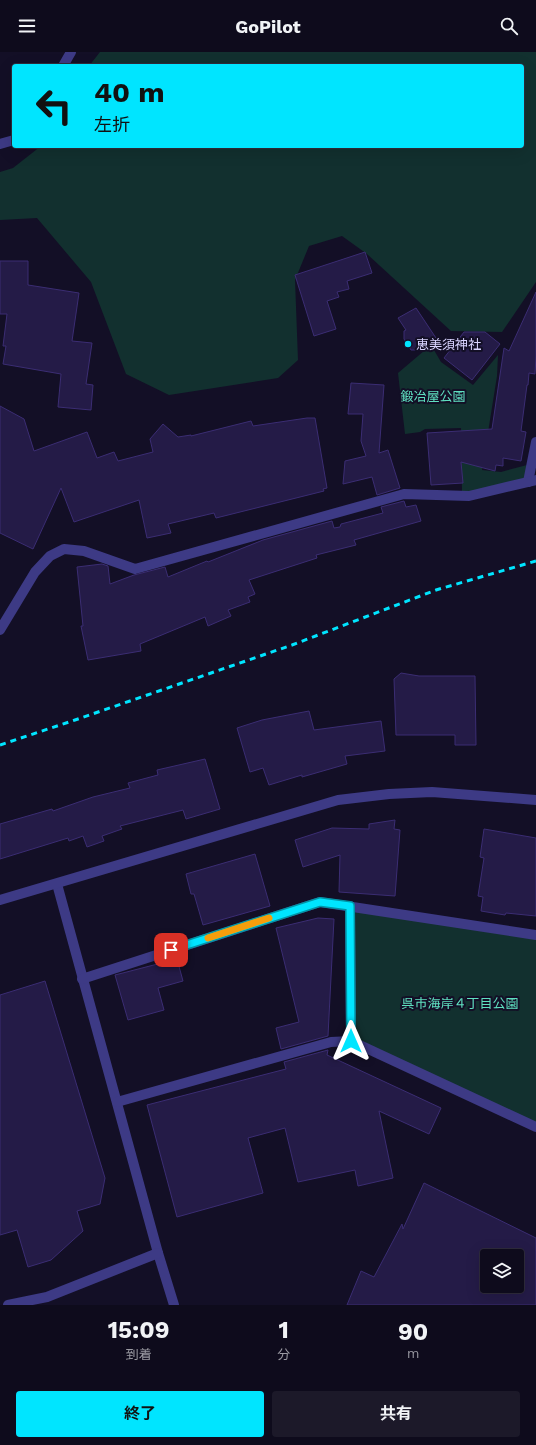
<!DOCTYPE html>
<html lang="ja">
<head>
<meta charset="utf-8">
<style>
  :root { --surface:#0e0b1c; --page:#1c1929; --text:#f1f3f6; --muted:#9b9ba3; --line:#2e2b3b; --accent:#00e5ff }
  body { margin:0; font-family:"Work Sans","Noto Sans JP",sans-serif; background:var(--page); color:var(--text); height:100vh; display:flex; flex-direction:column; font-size:15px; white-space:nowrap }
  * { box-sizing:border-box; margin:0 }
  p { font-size:13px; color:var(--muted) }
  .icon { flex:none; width:22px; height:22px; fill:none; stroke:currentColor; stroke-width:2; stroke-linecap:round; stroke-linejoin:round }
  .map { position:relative; height:1253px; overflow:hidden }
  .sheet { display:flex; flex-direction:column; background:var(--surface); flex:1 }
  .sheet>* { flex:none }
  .guide { position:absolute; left:12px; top:12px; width:512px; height:84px; border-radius:4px; box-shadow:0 4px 16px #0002,0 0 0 1px var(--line); background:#00e5ff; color:#111; overflow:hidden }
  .controls { position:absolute; left:480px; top:1197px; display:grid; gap:8px }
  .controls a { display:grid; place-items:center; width:44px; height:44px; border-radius:4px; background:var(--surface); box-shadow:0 4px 16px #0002,0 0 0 1px var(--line); font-size:20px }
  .pin { position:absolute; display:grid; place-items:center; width:34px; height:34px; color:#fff; margin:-17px; border-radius:8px; box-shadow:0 2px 6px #0006 }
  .me { position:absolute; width:44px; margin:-22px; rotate:0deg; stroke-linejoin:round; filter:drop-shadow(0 0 3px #0008) }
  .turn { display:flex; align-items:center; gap:14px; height:84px; padding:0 16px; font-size:18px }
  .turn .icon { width:52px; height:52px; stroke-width:2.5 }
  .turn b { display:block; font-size:28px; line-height:34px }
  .eta { display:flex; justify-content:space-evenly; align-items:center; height:68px; text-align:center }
  .eta b { font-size:24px; font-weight:700; line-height:28px }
  .primary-button { display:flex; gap:8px; margin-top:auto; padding:8px 16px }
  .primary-button a { flex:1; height:46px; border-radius:4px; background:var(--accent); color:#111; font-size:16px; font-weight:700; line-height:46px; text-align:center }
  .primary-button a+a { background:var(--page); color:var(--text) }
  header { display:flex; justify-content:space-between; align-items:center; height:52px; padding:0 16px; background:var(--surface); font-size:18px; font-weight:700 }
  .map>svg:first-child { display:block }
  .green { fill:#12302f }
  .building { fill:#241b47; stroke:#3b2d73; fill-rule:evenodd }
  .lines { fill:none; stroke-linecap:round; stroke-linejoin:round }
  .minor { stroke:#3d3a85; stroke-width:10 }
  .rail { stroke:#00e5ff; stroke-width:3; stroke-dasharray:6 5; stroke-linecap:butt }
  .route-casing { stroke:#0095a6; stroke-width:10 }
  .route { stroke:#00e5ff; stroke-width:7 }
  .slow { stroke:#f59e0b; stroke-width:7 }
  .poi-dot { fill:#00e5ff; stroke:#130f26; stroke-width:1.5 }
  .labels { text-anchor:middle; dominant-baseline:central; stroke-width:4; stroke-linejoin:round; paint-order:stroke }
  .poi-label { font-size:13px; fill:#d9d4ff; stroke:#130f26; text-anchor:start }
  .park-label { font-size:13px; fill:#5fe0c0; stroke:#130f26 }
</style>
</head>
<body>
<header><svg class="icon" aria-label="menu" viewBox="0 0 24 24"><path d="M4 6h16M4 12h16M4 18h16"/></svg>GoPilot<svg class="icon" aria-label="search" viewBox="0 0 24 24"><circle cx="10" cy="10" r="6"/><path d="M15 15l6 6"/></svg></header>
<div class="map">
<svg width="536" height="1253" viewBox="0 0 536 1253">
  <rect width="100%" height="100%" fill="#130f26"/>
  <g class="green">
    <polygon points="100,0 536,0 536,230 502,280 451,279 367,202 342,184 309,194 295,228 298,308 278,326 169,343 126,322 91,230 37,166 0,168 0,120 13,116 41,94 522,94 522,14 89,14"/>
    <polygon points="431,293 441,310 473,333 498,303 497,324 482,418 501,420 527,413 526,427 471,440 462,440 461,376 425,377 420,380 405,382 398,321"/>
    <polygon points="353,858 536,886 536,1071 354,986"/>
  </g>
  <g class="building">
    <polygon points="365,200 372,221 347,229 349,237 337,240 339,245 327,249 336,277 314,284 295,223"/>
    <polygon points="0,209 28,209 28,233 79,241 72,289 92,291 86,332 93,333 91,358 58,355 61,322 3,312 6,294 3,294 7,262 0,262"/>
    <polygon points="536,240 536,304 535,322 529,321 528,333 527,333 521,379 526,380 521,409 503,406 503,414 496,413 495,419 461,410 463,431 431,433 427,381 492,377 504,296 509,299"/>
    <polygon points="416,256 436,286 418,298 411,298 404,287 404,279 406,278 398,266"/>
    <polygon points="464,280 485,280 500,292 472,328 444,306"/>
    <polygon points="351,331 384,333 379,401 388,398 400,436 377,443 372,425 343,432 345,409 366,404 361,389 363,362 348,362"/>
    <polygon points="0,354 24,367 34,399 87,380 97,406 114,400 118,409 153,400 150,387 163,372 178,385 191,383 191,384 251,369 253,374 307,366 315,366 327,436 323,437 324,439 216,466 214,461 168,472 171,481 147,486 139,448 74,470 61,436 33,497 0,481"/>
    <polygon points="404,449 406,455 416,453 421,469 354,488 356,493 316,503 317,506 249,528 255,542 248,545 250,550 228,558 231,564 208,574 205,565 140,592 141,599 88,608 81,574 83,574 77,515 102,512 108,514 110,532 134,523 165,515 168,525 207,509 208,510 263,488 332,469 334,476 340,475 341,472 383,461 381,455"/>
    <polygon points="401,621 419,624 475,624 476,693 455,693 455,683 396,683 394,627"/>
    <polygon points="309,659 314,678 381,669 385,699 345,704 347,712 302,725 302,723 269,733 263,716 250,720 237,676 262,668"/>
    <polygon points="205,707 220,757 186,767 183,758 120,774 122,777 102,784 104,789 87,795 83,784 69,789 68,786 0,807 0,772 52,757 53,759 93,745 130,736 128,731 158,723 157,718"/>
    <polygon points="395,768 394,777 400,778 395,844 339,840 340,803 303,815 295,788 332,776 369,777 369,772"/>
    <polygon points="484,777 536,786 536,864 506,861 505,863 481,859 483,845 478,844 484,806 480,805"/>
    <polygon points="255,802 270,854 203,873 194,842 191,842 186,822"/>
    <polygon points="318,866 334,867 328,984 281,997 276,976 299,970 276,876"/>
    <polygon points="177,907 183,929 158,936 164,958 128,968 115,923"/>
    <polygon points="45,929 105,1126 100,1152 77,1159 83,1179 51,1208 28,1215 17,1178 0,1183 0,943"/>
    <polygon points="328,998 327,1003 441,1056 429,1082 379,1059 393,1126 358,1134 355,1118 298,1130 285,1076 248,1086 263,1141 177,1165 147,1053 286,1017 284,1010"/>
    <path d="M424,1131l112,55v67h-189l14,-34 13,6 28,-53 1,5zM487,1204h30v30h-30z"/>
  </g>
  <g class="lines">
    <g class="minor">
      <polyline points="63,14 71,0"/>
      <polyline points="0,92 14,88"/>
      <polyline points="528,430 536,390"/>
      <polyline points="0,578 35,520 50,504 64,497 84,499 135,517 404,442 469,444 536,428"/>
      <polyline points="57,832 158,1201 174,1253"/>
      <polyline points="0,848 338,748 389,742 432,740 536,748"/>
      <polyline points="350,854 351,989"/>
      <polyline points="82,927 320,850 536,883"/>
      <polyline points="117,1050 331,990 351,989 536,1075"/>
      <polyline points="8,1253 47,1245 158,1201"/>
    </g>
    <polyline class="rail" points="0,693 75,668 292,593 436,538 536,509"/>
  </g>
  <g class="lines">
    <g class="route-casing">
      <polyline id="route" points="171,898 320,850 350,854 351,989"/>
    </g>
    <use href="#route" class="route"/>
    <polyline class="slow" points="208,886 269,866"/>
  </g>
  <circle class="poi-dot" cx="408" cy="292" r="4"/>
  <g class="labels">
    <g class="poi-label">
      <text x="416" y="292">恵美須神社</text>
    </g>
    <g class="park-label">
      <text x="433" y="344">鍛冶屋公園</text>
      <text x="460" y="951">呉市海岸４丁目公園</text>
    </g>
  </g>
</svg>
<div class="controls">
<a><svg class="icon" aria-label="layers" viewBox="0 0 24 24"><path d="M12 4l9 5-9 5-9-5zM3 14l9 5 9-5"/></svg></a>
</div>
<div class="pin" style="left:171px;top:898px;background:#d93025"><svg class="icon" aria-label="arrive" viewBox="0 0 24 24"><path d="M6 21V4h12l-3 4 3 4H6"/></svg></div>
<svg class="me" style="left:351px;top:989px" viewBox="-20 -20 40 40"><path d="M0-17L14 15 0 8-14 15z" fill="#00e5ff" stroke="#fff" stroke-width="4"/></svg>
<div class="guide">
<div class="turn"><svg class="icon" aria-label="left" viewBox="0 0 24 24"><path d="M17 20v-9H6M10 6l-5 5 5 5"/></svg><div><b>40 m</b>左折</div></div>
</div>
</div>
<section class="sheet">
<div class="eta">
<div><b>15:09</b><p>到着</p></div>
<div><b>1</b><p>分</p></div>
<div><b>90</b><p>m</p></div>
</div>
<div class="primary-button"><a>終了</a><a>共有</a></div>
</section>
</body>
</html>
